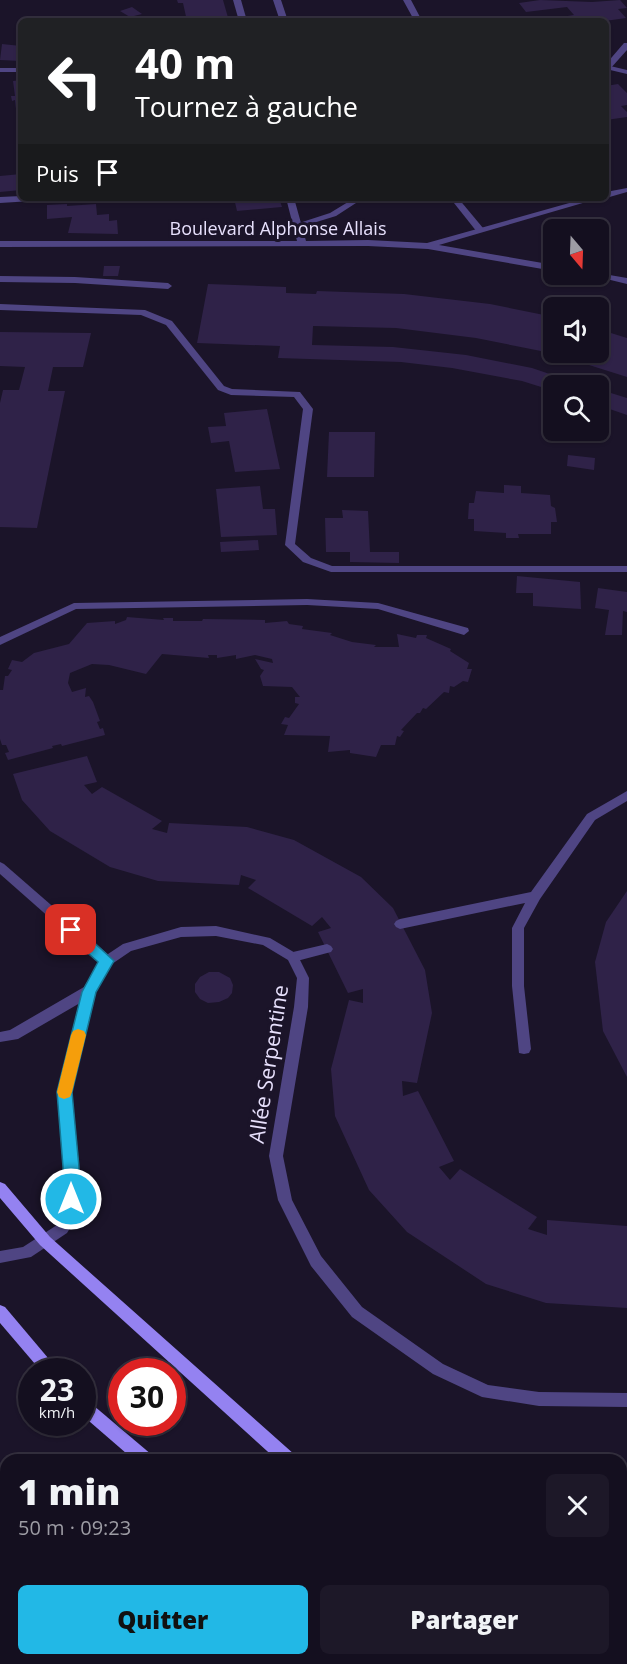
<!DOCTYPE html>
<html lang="fr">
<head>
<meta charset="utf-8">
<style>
  :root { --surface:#140f1f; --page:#1d1828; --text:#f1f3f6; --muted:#9d9ca4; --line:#332f3d; --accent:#22b8e6 }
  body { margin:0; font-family:"Open Sans",sans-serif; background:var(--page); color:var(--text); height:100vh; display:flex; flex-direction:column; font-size:22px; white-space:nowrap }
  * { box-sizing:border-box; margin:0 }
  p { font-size:20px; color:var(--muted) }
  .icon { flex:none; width:33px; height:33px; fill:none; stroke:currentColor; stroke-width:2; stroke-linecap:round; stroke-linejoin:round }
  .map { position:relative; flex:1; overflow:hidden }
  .side { position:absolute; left:0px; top:1454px; width:627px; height:212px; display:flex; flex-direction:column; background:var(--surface); border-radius:18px 18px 0 0; box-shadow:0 2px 4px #0004,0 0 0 2px var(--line) }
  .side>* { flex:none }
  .banner { position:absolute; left:18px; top:18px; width:591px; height:183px; border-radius:9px; box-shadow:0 2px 4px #0004,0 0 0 2px var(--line); background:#202124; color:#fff; overflow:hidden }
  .needle { width:39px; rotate:161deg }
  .tools { position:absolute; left:543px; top:219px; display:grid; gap:12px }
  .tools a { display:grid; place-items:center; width:66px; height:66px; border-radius:9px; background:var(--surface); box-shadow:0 2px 4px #0004,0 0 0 2px var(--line); font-size:30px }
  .speed { position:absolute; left:18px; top:1358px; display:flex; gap:12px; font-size:30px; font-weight:700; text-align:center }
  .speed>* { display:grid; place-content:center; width:78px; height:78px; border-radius:50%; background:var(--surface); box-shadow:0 2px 4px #0004,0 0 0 2px var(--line); line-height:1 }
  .speed small { font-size:15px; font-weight:400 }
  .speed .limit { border:9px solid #d22; background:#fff; color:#111 }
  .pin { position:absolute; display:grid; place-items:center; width:51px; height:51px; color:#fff; margin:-26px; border-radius:12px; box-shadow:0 3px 9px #0006 }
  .me { position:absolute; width:66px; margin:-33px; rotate:0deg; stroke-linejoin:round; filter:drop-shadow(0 0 4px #0008) }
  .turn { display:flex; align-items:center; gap:21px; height:126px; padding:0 18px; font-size:27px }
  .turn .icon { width:78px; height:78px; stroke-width:2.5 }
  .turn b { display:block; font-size:42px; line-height:51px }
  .then { display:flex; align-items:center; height:57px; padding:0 18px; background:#0003; gap:12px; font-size:22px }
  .round { display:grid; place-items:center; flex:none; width:63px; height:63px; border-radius:9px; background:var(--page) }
  .head { display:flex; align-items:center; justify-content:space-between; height:102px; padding:0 18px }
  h1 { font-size:36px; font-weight:800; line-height:45px }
  .cta { display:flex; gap:12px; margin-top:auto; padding:12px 18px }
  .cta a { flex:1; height:69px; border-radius:9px; background:var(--accent); color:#111; font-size:24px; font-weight:800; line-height:69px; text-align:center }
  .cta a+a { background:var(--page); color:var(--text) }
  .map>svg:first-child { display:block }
  .building { fill:#2f2248 }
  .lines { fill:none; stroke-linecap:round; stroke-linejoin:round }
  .lane { fill:#4f4583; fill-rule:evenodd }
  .street { fill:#4f4583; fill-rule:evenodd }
  .secondary { fill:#9482f1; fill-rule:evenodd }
  .rail { stroke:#22b8e6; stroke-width:5; stroke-dasharray:11 9; stroke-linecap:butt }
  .route { fill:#22b8e6; stroke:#167896; stroke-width:1.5 }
  .slow { fill:#f59e0b }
  .labels { text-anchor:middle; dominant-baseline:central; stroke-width:6; stroke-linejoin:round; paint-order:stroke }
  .far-street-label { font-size:18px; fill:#e7e0fc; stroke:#1b1429 }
  .street-label { font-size:21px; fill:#e7e0fc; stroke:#1b1429 }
</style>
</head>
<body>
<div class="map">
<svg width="627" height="1664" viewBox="0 0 627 1664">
  <rect width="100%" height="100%" fill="#1b1429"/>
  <g class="building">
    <polygon points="177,0 223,0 229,21 187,21 183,3 178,3"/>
    <polygon points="540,0 592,2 620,0 627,8 618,9 626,18 605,21 564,21 561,17 574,15 567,7 526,12 519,3"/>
    <polygon points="132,7 142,14 130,17 120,11"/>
    <polygon points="2,44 21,46 21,61 0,60"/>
    <polygon points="21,80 21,118 17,118 15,100 12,101 11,96 15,96 13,81"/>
    <polygon points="618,84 627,93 627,105 621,106 627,112 627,117 606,120 606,86"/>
    <polygon points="21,174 21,190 0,192 0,176"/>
    <polygon points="234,198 279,198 282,207 237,211"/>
    <polygon points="67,204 67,206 96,204 97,215 109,214 109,221 117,220 118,234 68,233 72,217 47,219 47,205"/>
    <polygon points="104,266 120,266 118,276 103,276"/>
    <polygon points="208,284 286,287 286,293 316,294 317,291 404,294 490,304 554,317 554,352 598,352 598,329 627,338 627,377 551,353 476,338 396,328 313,326 312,345 393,347 466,355 532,368 585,386 554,386 554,391 522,381 452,368 401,362 278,358 280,346 197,343"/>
    <polygon points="0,332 91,333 83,367 53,367 48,391 65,391 37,528 0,527 0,403 3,390 19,390 25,367 0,366"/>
    <polygon points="598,389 627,398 627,415 598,405"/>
    <polygon points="267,409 280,469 235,472 229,441 211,443 208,427 226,426 224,413"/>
    <polygon points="329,432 375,432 374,477 327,477"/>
    <polygon points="568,455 595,458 594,470 567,466"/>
    <polygon points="504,485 521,486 521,493 550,495 551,506 555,508 557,522 551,522 551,534 518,534 519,538 506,538 506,533 474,531 474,519 468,519 469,503 474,503 476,491 504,493"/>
    <polygon points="260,486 263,509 275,509 277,535 221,537 216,489"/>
    <polygon points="342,510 368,511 370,552 399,552 399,563 350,562 350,552 326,552 325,518 343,518"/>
    <polygon points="258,540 259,550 221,552 220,542"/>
    <polygon points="517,576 580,582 581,609 533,606 533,593 516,593"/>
    <polygon points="598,588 627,592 627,612 623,611 622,635 605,635 609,610 595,608"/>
    <polygon points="127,617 164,620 163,618 173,618 173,621 202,621 203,619 265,620 265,623 287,621 289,624 303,626 302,629 332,633 330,635 352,642 376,645 374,647 399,647 397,634 416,638 417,635 427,635 426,638 451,649 450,651 469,663 467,669 472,669 468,682 463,681 454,687 450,686 449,693 444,692 426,709 423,708 420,713 417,713 401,730 404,731 400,737 397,736 395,745 381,745 376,757 350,753 350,750 328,752 330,736 284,735 288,725 281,724 285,717 289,718 299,704 295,703 295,697 300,697 292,687 263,686 260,676 264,670 261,669 255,659 273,663 272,659 255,655 236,659 236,655 217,658 217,655 208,655 209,658 162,654 146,674 109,665 92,664 70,673 68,683 72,692 86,688 85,697 89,696 93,702 100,721 97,722 100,729 103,728 105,735 62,746 61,744 52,746 53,748 8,760 5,753 9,752 6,745 2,745 0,739 0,690 3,690 5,676 8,676 12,670 8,669 12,660 22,662 34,653 69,644 87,623 115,621 115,624 126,620"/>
    <polygon points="87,756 97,782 84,785 92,794 102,787 162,821 152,829 167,833 169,823 247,827 294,840 361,877 393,908 425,970 432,1013 417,1083 402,1081 403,1096 418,1091 454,1161 439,1167 450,1180 460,1169 537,1217 528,1229 547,1235 547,1220 627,1226 627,1308 546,1303 486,1284 407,1232 369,1190 335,1116 331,1069 349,1000 363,1003 363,989 348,993 318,932 331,928 322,917 312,926 248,888 256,880 241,875 239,885 158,881 110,867 50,831 22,800 13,774"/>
    <polygon points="627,891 627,1077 603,1031 595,962 606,922"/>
    <polygon points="209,972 219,972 230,978 233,985 232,993 228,998 219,1002 208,1003 200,999 195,992 195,984 200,977"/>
  </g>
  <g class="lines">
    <g class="lane">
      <polygon points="273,0 281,0 288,21 280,21"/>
      <polygon points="624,43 627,43 627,50 610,69 606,69 606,64"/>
      <rect x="0" y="68" width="21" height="4"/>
      <polygon points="21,196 21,198 36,198 32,201 0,203 0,197"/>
      <polygon points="347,198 355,198 356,203 336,216 297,228 293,225 330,213 348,202"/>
      <polygon points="450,198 458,198 483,228 483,232 477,232"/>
      <polygon points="0,276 75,277 168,283 172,286 168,289 75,283 0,282"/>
      <polygon points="0,304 145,310 172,321 224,386 232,389 300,392 313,409 295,544 311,558 332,566 627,566 627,572 331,572 303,562 285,545 303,409 294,397 231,395 218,390 166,325 141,315 0,310"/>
      <polygon points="307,599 378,603 468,628 469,631 464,635 378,609 307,605 76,609 0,645 0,637 74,603"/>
      <polygon points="627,791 627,801 595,820 540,899 524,928 524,986 531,1049 529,1053 524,1054 519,1053 512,986 512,928 525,903 400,929 396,927 394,924 396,921 400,919 531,892 587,814"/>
      <polygon points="0,862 4,864 112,958 113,961 112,964 102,964 0,874"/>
      <polygon points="327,944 331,946 333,949 331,952 293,962 289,960 287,957 289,954 293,952"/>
    </g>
    <g class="street">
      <polygon points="233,0 241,0 247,21 239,21"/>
      <polygon points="403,0 411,0 420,17 428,21 414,20"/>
      <polygon points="606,65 627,70 627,74 606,69"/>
      <polygon points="627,188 627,192 606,198 606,192"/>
      <polygon points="286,198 294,198 306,241 368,240 427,243 587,198 600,198 439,245 554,265 554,271 428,249 368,246 0,247 0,241 297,241"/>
      <polygon points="598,273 627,278 627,284 586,274 598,274"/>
      <polygon points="216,926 270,938 297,954 309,978 308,1007 283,1156 292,1200 321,1256 362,1307 443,1364 488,1385 539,1392 627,1393 627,1407 539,1406 482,1397 433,1374 352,1317 311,1266 278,1200 269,1156 294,1007 297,978 288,960 263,945 216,936 181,937 131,951 112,964 95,992 71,1092 78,1167 78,1215 67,1233 31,1257 0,1263 0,1251 23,1247 57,1225 64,1214 64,1167 57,1092 80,1003 18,1039 0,1042 0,1032 10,1030 84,987 102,958 123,944 181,927"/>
    </g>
    <g class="secondary">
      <polygon points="0,1182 5,1184 50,1237 295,1455 297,1460 277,1460 40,1245 0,1198"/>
      <polygon points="0,1305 5,1307 59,1371 41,1371 0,1323"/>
      <polygon points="82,1398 87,1400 152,1455 154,1460 134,1460 82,1415"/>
      <polygon points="379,1659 401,1659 403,1664 381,1664"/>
      <polygon points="544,1659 566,1659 568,1664 546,1664"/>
    </g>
    <g class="rail">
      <polyline points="0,1471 6,1479"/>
      <polyline points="0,1531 6,1537"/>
      <polyline points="129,1659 134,1664"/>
      <polyline points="189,1659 194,1664"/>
    </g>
  </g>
  <polygon class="route" points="71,924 76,926 114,961 96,992 72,1092 79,1167 79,1199 76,1204 71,1206 65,1204 63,1199 63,1167 57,1092 82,992 98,962 66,934 64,930 66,926"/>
  <polygon class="slow" points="78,1029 84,1031 86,1035 72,1092 70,1097 64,1099 59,1097 57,1092 71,1035 73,1031"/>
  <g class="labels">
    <g class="far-street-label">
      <text x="278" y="228">Boulevard Alphonse Allais</text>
    </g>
    <g class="street-label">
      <text transform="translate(268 1064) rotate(-81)">Allée Serpentine</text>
    </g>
  </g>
</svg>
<div class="tools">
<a><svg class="needle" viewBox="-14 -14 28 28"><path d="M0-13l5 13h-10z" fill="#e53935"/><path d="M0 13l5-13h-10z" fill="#9d9ca4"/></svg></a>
<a><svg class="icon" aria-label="sound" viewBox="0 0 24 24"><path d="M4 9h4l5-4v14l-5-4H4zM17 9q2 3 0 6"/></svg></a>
<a><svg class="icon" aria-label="search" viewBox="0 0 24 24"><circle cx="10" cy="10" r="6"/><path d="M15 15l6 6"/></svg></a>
</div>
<div class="speed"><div>23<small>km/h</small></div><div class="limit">30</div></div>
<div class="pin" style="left:71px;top:930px;background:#d93025"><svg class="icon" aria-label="arrive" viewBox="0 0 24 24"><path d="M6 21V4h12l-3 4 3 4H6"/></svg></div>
<svg class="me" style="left:71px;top:1199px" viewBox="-20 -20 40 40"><circle r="17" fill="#22b8e6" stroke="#fff" stroke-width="3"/><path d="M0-11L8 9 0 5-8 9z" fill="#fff"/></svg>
<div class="banner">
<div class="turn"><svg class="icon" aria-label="left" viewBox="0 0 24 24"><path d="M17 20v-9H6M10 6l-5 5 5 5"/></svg><div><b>40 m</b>Tournez à gauche</div></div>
<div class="then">Puis<svg class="icon" aria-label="arrive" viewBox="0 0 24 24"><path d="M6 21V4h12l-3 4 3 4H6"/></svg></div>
</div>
<section class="side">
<div class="head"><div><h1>1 min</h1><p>50 m · 09:23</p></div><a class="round"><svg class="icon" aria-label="close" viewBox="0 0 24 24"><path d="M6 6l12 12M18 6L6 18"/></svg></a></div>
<div class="cta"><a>Quitter</a><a>Partager</a></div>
</section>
</div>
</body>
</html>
